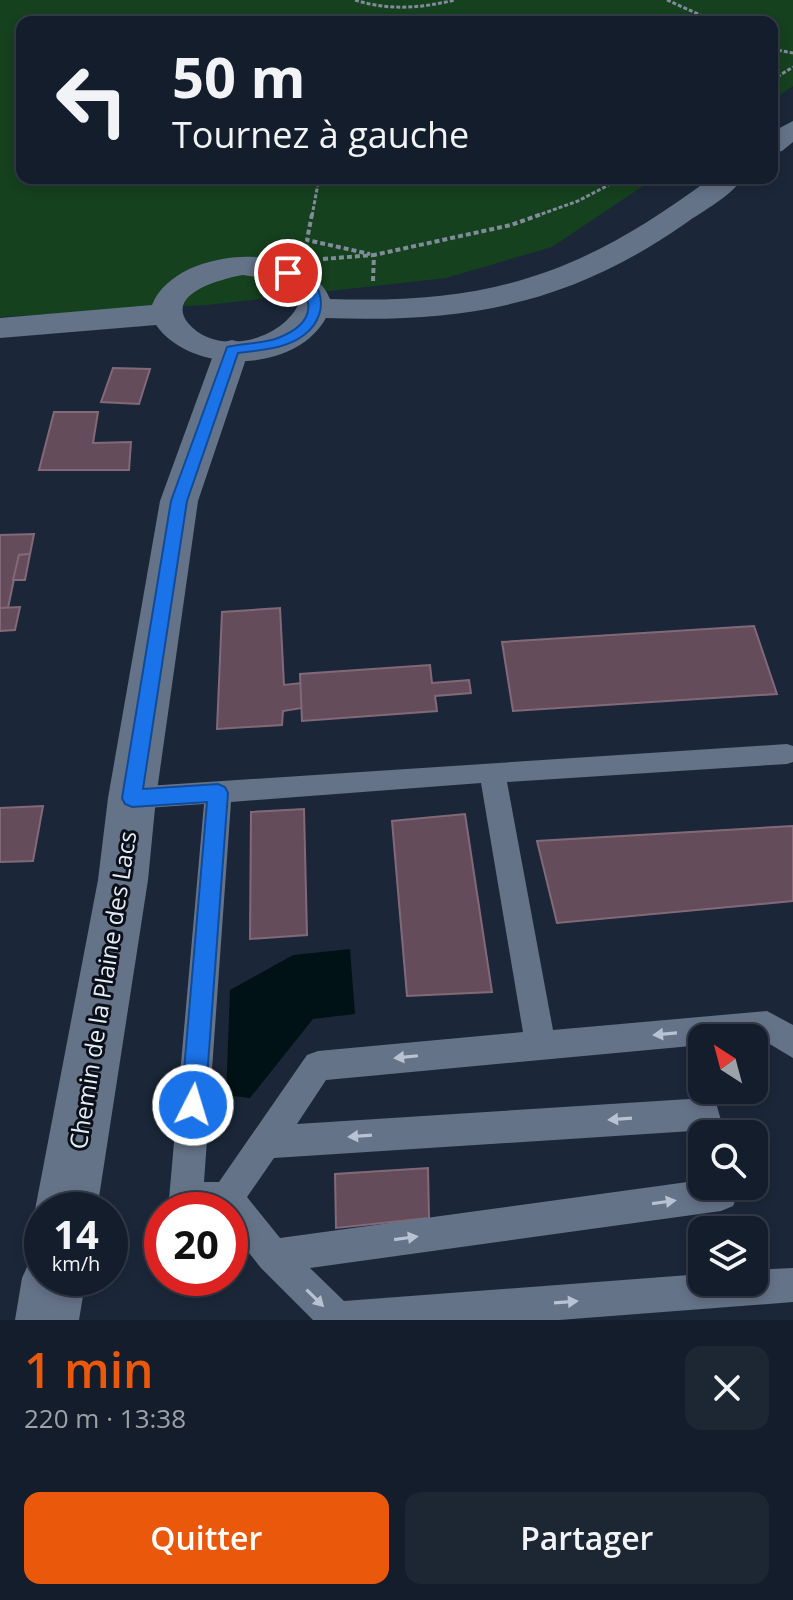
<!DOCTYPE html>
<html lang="fr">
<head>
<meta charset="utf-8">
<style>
  :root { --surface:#141d2b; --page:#1d2633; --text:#f1f3f6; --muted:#9da2a9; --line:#333b47; --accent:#ea580c }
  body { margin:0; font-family:"Open Sans",sans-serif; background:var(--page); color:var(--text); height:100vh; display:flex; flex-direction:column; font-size:30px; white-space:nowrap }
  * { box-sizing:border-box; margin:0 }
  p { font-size:26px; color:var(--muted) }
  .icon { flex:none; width:44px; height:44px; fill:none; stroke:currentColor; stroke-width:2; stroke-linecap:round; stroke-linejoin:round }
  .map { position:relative; height:1320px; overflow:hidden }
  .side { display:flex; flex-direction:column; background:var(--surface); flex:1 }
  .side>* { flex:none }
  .hud { position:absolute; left:16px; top:16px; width:762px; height:168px; border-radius:16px; box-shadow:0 4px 12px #0003,0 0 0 2px var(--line); background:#141d2b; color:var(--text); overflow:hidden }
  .needle { width:52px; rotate:324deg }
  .buttons { position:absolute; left:688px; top:1024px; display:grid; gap:16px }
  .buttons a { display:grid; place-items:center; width:80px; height:80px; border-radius:16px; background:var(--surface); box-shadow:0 4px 12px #0003,0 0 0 2px var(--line); font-size:40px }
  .speed { position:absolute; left:24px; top:1192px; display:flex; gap:16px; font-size:40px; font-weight:700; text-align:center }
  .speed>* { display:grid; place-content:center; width:104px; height:104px; border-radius:50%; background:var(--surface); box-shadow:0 4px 12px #0003,0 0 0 2px var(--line); line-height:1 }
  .speed small { font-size:20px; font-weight:400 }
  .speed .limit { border:12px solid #d22; background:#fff; color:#111 }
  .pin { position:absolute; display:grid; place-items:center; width:68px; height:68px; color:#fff; margin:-34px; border:4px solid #fff; border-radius:50%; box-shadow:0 2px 8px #0007 }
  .me { position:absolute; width:88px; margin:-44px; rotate:5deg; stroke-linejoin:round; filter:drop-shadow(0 0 6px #0008) }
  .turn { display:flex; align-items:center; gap:28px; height:168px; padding:0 24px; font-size:36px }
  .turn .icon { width:104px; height:104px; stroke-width:2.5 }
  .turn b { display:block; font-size:56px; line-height:68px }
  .round { display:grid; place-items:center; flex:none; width:84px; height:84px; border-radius:16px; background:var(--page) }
  .head { display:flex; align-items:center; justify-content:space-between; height:136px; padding:0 24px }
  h1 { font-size:48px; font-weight:600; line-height:60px; color:var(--accent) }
  .primary-button { display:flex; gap:16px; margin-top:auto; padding:16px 24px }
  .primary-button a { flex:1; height:92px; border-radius:16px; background:var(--accent); color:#fff; font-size:32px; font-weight:600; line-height:92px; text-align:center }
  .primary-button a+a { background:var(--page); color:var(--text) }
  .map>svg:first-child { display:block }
  .green { fill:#15411f }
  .water { fill:#001215 }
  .building { fill:#644c5a; stroke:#836978; stroke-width:2 }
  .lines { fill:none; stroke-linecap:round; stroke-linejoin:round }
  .path-far1 { stroke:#818b9a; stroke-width:3; stroke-dasharray:4 2; stroke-linecap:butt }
  .path { stroke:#818b9a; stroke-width:4; stroke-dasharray:5 3; stroke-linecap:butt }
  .service { fill:#657389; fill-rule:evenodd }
  .minor { fill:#657389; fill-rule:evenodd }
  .secondary { fill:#657389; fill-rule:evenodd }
  .oneway { fill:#b8c2d2 }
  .route { fill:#1a73e8; stroke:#114b97; stroke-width:2 }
  .labels { text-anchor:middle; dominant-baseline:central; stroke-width:6; stroke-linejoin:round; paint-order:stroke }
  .street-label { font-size:24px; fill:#e5edf9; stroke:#0b1018 }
</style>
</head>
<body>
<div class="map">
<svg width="793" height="1320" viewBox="0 0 793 1320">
  <rect width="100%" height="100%" fill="#1b2739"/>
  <polygon class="green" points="0,0 793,0 793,86 772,100 772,22 22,22 22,178 655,178 552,247 446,278 206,305 0,317"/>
  <polygon class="water" points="350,949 355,1014 313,1019 250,1098 226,1095 230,990 293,955"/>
  <g class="building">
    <polygon points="113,368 150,369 139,404 101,402"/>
    <polygon points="54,412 98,412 93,443 131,442 129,470 39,470"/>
    <polygon points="34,534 30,554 19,555 8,608 0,608 0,535"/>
    <polygon points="30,554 25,580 13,580 19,555"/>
    <polygon points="20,607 15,630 0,631 0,608"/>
    <polygon points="280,608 284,685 301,683 302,708 283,711 282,725 217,729 222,612"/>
    <polygon points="754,626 777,694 513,711 502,642"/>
    <polygon points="430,665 432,683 469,680 471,693 435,696 437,711 302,721 300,674"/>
    <polygon points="43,806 33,861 0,862 0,808"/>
    <polygon points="304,809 307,935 250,939 251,812"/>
    <polygon points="465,814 492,992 407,996 392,821"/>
    <polygon points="793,826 793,901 557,923 537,841"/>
    <polygon points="428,1168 429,1218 336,1228 335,1174"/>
  </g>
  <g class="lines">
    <g class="path-far1">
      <path d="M355,0c34,11 66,8 100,0"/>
      <polyline points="667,0 716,22"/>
      <polyline points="772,49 793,53"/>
      <polyline points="772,80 793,67"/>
      <polyline points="312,216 319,178"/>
      <polyline points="536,216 578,201 622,178"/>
    </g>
    <g class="path">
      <polyline points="312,214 307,240 370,254"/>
      <polyline points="323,259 374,255"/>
      <polyline points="373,281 374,255 511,225 542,214"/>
    </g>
    <path class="service" d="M787,744l6,2v16l-6,2 -280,18 46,248 214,-19 26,14v33l-30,-18 -61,-2v7l-376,35 -29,44 408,-26 11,5 9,31h-23v13l-4,-2 -6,-14 -418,27 -27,39 33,41 422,-58v6h35l1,8 -5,12 -12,5 -411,57 34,33 358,-27v8h52v-12l39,-2v34l-234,18h-246l-52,-52 -31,-39v-19h-56l-5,-11 35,-395 -72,5 -9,-3 -4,-8 4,-8 9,-3zM481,783l42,249 -205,19 -11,4 -88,127h-15l27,-380z"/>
    <g class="minor">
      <polygon points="232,340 244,343 249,350 198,501 156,798 148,880 97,1210 42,1210 42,1226 35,1210 98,880 108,798 160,501 215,350 220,343"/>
      <polygon points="42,1251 42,1278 86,1278 79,1320 15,1320 22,1278 32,1256"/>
    </g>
    <g class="secondary">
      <polygon points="793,121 793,142 782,151 772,153 772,132"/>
      <path d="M711,178h32c-13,19 -39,32 -57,45 -117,82 -221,100 -360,95 -31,56 -135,57 -170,7l-156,13v-20l152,-13c24,-59 154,-67 178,-6 162,5 250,-24 381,-121zM243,275c22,4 47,4 56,28 -16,37 -82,55 -111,20 -24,-30 37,-45 55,-48z"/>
    </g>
  </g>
  <defs><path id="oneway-solid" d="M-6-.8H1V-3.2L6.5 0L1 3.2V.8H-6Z" transform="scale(2)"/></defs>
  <g class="oneway">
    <use href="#oneway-solid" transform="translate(665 1034) rotate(175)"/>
    <use href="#oneway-solid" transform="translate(406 1057) rotate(174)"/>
    <use href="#oneway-solid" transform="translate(620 1119) rotate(176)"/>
    <use href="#oneway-solid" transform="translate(360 1136) rotate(176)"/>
    <use href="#oneway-solid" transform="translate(664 1202) rotate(-8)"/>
    <use href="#oneway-solid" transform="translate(406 1238) rotate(-8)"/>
    <use href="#oneway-solid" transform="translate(315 1298) rotate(45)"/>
    <use href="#oneway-solid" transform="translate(566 1302) rotate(-4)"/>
  </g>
  <path class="route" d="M283,270c36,-4 53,41 21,65 -18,14 -44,15 -66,18l-51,148 -44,288 75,-5 7,3 3,6 -23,312 -3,9 -9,3 -8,-3 -4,-9 26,-303 -75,5 -7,-3 -3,-6 49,-297 56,-154c16,-4 35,-3 51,-9 38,-15 41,-42 5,-62z"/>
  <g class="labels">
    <g class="street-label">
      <text transform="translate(102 990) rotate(-81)">Chemin de la Plaine des Lacs</text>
    </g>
  </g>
</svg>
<div class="buttons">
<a><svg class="needle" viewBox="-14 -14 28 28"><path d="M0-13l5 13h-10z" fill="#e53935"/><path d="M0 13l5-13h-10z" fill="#9da2a9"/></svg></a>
<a><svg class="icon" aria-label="search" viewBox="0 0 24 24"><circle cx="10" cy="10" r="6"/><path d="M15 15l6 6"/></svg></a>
<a><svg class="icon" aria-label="layers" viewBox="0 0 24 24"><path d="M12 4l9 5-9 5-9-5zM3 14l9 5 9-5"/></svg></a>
</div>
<div class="speed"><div>14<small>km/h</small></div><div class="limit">20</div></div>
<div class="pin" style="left:288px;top:273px;background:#d93025"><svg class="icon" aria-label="arrive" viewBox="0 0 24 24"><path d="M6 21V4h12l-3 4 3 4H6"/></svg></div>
<svg class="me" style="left:193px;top:1105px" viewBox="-20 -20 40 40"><circle r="17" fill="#1a73e8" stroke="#fff" stroke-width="3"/><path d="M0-11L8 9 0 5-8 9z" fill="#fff"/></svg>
<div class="hud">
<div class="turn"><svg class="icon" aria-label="left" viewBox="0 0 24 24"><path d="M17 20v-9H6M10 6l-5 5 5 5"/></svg><div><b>50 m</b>Tournez à gauche</div></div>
</div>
</div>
<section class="side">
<div class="head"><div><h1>1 min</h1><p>220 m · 13:38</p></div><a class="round"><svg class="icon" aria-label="close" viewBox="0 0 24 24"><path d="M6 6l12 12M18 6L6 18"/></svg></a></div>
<div class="primary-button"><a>Quitter</a><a>Partager</a></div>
</section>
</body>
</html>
